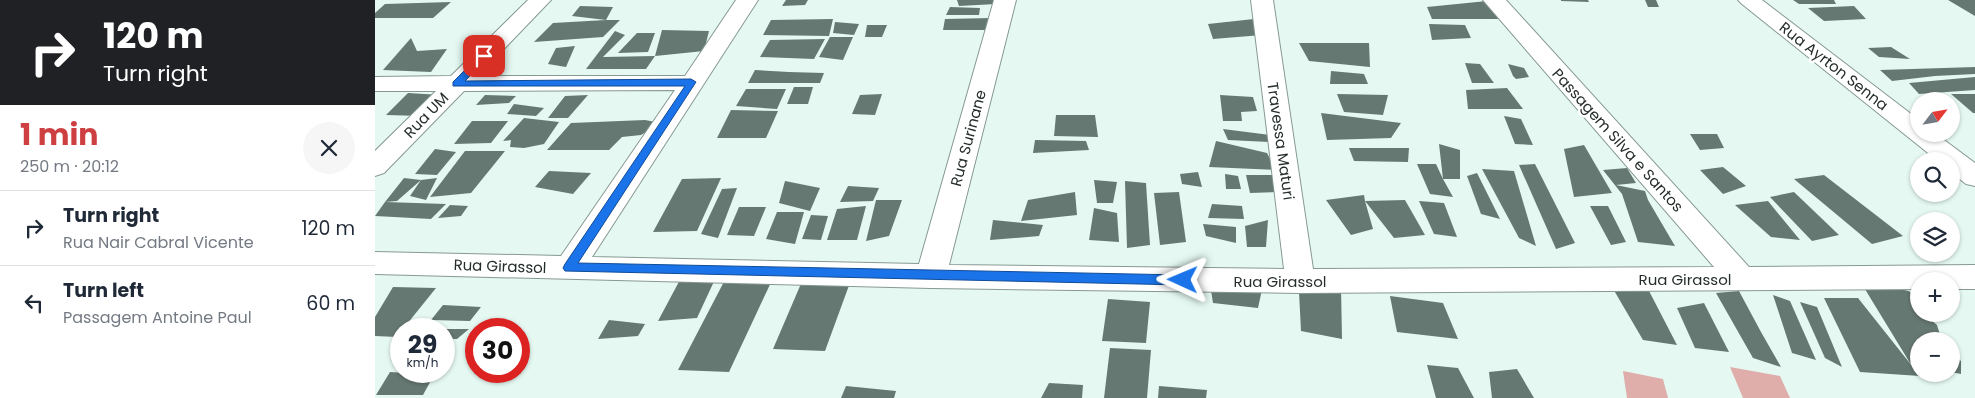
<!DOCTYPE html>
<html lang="en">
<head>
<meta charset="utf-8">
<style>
  :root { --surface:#fff; --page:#f6f6f7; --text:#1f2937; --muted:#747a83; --line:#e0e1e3; --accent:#ce3f42 }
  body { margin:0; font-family:Poppins,sans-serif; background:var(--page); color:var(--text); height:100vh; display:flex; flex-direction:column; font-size:19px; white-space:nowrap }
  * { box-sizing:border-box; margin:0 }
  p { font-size:16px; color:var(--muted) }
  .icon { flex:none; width:28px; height:28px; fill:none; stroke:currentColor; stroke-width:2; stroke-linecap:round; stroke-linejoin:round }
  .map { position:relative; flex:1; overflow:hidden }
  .drawer { display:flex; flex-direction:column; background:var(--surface); width:375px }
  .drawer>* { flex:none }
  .hud { background:#202124; color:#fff; overflow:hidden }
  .needle { width:32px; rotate:59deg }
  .tools { position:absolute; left:1535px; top:92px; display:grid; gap:10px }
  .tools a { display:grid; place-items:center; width:50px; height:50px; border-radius:50%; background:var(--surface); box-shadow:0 1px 4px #0004; font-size:25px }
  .speed { position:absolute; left:15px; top:318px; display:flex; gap:10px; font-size:25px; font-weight:700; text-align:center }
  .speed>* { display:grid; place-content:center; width:65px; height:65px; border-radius:50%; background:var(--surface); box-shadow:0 1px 4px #0004; line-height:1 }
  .speed small { font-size:12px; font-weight:400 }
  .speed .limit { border:8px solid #d22; background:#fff; color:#111 }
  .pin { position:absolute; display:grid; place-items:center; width:42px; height:42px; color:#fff; margin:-21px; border-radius:10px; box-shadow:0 2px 8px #0006 }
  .me { position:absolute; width:55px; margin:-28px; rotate:271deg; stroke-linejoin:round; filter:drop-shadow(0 0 4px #0008) }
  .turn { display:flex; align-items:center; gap:18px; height:105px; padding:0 20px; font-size:22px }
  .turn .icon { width:65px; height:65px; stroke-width:2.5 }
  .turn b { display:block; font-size:35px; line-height:42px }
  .round { display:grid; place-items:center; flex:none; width:52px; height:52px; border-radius:26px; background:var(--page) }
  .summary { display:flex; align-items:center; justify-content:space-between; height:85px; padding:0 20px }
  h1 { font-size:30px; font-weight:700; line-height:38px; color:var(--accent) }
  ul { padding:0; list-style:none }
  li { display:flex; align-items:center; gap:15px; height:75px; padding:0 20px; border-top:1px solid var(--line) }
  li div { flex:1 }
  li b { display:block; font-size:19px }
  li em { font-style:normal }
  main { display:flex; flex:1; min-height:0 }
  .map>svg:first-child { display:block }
  .forest { fill:#e0aeaa }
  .building { fill:#667872 }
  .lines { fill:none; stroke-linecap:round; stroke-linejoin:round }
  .minor-casing { stroke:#869992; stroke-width:2 }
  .minor { fill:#fff; fill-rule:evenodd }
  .route { fill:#1a73e8; stroke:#114b97 }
  .labels { text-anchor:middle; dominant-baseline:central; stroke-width:5; stroke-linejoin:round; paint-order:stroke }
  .street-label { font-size:15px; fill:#262e2c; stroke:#fff }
</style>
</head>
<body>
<main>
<section class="drawer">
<div class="hud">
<div class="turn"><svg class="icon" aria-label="right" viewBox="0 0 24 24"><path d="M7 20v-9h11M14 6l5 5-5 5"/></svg><div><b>120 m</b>Turn right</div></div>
</div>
<div class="summary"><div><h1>1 min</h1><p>250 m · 20:12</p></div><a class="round"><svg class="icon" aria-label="close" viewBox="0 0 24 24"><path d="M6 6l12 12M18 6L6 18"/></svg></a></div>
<ul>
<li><svg class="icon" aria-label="right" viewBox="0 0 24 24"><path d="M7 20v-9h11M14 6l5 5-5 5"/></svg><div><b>Turn right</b><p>Rua Nair Cabral Vicente</p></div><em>120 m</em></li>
<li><svg class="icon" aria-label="left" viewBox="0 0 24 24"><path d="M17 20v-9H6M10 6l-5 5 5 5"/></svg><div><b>Turn left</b><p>Passagem Antoine Paul</p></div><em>60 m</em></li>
</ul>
</section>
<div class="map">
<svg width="1600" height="398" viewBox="0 0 1600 398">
  <rect width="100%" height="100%" fill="#e5f9f2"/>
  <g class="forest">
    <polygon points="1355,367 1405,376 1415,398 1368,398"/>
    <polygon points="1248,371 1288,379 1293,398 1252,398"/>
  </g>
  <g class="building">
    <polygon points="411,0 433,0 430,5 407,6"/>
    <polygon points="582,0 626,0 621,4 584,6"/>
    <polygon points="1186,0 1213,0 1214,2 1186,1"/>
    <polygon points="1270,0 1281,0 1284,7 1273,7"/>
    <polygon points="1418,0 1459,0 1461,4 1424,4"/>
    <polygon points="1573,0 1600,0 1600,16"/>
    <polygon points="1112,1 1129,19 1057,19 1052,7"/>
    <polygon points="76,2 58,18 0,18 0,13 10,4"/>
    <polygon points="205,6 238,7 231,20 245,20 228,37 159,42 178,23 231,20 197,16"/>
    <polygon points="1479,6 1491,19 1449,21 1433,8"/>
    <polygon points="575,7 605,8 604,15 571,15"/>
    <polygon points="617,18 612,30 568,30 570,19"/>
    <polygon points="458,19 454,36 388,35 396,20"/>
    <polygon points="879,19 887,35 838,39 833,24"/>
    <polygon points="460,22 484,24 479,35 458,33"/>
    <polygon points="1054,24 1090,25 1096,38 1057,40"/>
    <polygon points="492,25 512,25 507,37 490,37"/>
    <polygon points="287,30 334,31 329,51 280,56 271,69 211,69 240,31 250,35 228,57 280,56"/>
    <polygon points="262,33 280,33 273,52 243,53"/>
    <polygon points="455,37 478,37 468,60 444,57"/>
    <polygon points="36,38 42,51 72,49 56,72 8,70"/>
    <polygon points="450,39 439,59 385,57 395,40"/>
    <polygon points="924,43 994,43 995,67 934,61"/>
    <polygon points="200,46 191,67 173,64 181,48"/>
    <polygon points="1516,47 1535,59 1504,57 1493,48"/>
    <polygon points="1090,63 1105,64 1119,83 1097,83"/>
    <polygon points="1133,64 1149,68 1154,77 1141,79 1138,76"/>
    <polygon points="1600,67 1600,74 1560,76 1517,81 1505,70"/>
    <polygon points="380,70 414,72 449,73 445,83 373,83"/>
    <polygon points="956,71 989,74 993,84 955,84"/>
    <polygon points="1600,77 1600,90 1544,94 1534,83"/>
    <polygon points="419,87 438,87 433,104 412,104"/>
    <polygon points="1132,88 1148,109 1093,109 1091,90"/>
    <polygon points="371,89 411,89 402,109 361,106"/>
    <polygon points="33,93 66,95 47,116 11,115"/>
    <polygon points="507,94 500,115 477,114 485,95"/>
    <polygon points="962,94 1013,95 1008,115 969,112"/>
    <polygon points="1576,94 1600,94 1600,113 1598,113"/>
    <polygon points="110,95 141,96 134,103 101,105"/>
    <polygon points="213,95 193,118 173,118 190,96"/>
    <polygon points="845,95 878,97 882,111 866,112 867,121 848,121"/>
    <polygon points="139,104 169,108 161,116 132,114"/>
    <polygon points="356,110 403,111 391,138 342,138"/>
    <polygon points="946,113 1026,123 1016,138 952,140"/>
    <polygon points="681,115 720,115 723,137 679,136"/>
    <polygon points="1129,116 1146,119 1158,145 1140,144"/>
    <polygon points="149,118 184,122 169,144 149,148 135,147 136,140 128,141"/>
    <polygon points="270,120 286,123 266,135 247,137 234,150 172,150 196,123"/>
    <polygon points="97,121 133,121 116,143 79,144"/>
    <polygon points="848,129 902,136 894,142 853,140"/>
    <polygon points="1315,134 1342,134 1349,148 1325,150"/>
    <polygon points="660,140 711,141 714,150 658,153"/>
    <polygon points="841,141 892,153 901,170 834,167"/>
    <polygon points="1064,144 1085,150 1085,179 1068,179 1078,197 1055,194 1042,164 1061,164 1068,179"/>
    <polygon points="1209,145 1237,193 1199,197 1189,149"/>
    <polygon points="974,148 1034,148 1033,162 979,161"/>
    <polygon points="60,149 81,152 62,175 40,174"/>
    <polygon points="90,151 130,151 96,193 55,197"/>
    <polygon points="1160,164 1200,243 1181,249 1144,165"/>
    <polygon points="1348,167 1371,186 1348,194 1325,170"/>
    <polygon points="1252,168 1261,183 1241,185 1270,191 1273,200 1300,246 1263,242 1247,194 1228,170"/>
    <polygon points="1107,169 1139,171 1161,246 1144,238"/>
    <polygon points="174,171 216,173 198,194 160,187"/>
    <polygon points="823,172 827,187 807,184 805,174"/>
    <polygon points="1102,173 1125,219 1106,214 1092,176"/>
    <polygon points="850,174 863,176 866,189 851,189"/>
    <polygon points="871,175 902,175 903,192 875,193"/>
    <polygon points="1449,175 1528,236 1497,244 1419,179"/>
    <polygon points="29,178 46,180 62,178 51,200 35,196 46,180 22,201 10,202"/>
    <polygon points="346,178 322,231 278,232 307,179"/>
    <polygon points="719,180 742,182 738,203 722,203"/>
    <polygon points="410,181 445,188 435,211 404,203"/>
    <polygon points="750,181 771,183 775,245 752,248"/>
    <polygon points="473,186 504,188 498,201 465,202"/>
    <polygon points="362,188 343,238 326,234 347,189"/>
    <polygon points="700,192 702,215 646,221 653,200"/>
    <polygon points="804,192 811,242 785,245 779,193"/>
    <polygon points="1419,192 1464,235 1437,241 1395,197"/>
    <polygon points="989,195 990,201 1030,200 1050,235 1019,238 990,201 998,229 976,235 951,200"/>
    <polygon points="501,200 527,200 514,236 491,241"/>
    <polygon points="1044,201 1069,203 1082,237 1059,234"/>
    <polygon points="1393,201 1425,240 1396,237 1360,205"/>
    <polygon points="10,202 71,204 56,219 0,216"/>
    <polygon points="837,204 867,206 869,219 833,218"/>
    <polygon points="75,205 93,206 86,216 63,218"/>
    <polygon points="491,206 482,240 452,240 462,209"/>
    <polygon points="1215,206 1233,206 1251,242 1236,245"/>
    <polygon points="364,207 391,207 379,236 352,235"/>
    <polygon points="719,208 742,213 744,242 714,240"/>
    <polygon points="402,212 429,212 420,244 391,239"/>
    <polygon points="436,215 453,216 446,240 427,239"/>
    <polygon points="618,220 668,225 664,236 615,240"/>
    <polygon points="893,220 891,247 872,247 870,226"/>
    <polygon points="828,224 861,227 861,243 831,236"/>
    <polygon points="353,274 399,276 354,372 303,370"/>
    <polygon points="342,275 322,318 283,321 307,276"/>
    <polygon points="428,279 476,280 450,351 398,349"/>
    <polygon points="1485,281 1534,291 1544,302 1544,314 1549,314 1562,325 1567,341 1544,341 1544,365 1535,363"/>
    <polygon points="835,284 888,285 883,308 838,303"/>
    <polygon points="18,287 61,288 28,329 26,329 22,337 0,336 0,317"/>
    <polygon points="966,287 967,339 926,331 924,292"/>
    <polygon points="1237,287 1273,289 1302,345 1268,340"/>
    <polygon points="1364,291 1386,332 1406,367 1378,358 1341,293"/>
    <polygon points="1398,295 1415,301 1441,360 1417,353"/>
    <polygon points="1015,296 1068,303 1083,339 1022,332"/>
    <polygon points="1449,298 1483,298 1545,376 1485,372"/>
    <polygon points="733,299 775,302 771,343 727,341"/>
    <polygon points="1425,302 1442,307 1467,367 1450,358"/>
    <polygon points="1329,303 1354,352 1320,348 1302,308"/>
    <polygon points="68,305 106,307 95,321 56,320"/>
    <polygon points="234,320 270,324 263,336 223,339"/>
    <polygon points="69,329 94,329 82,339 69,339"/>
    <polygon points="735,348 776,350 772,398 729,398"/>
    <polygon points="1576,353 1586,361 1586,374 1576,372"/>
    <polygon points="1052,365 1083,368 1099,398 1061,398"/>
    <polygon points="1142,369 1159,398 1117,398 1114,372"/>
    <polygon points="15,372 59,375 48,395 1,395"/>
    <polygon points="674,383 708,385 707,398 666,398"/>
    <polygon points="471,386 521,391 519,398 466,398"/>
    <polygon points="784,386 832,390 831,398 783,398"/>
  </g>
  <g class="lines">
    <g class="minor-casing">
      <g id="minor">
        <polygon points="153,0 176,0 103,76 310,76 361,0 383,0 217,257 544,264 619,0 641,0 574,265 909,269 876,0 898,0 938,269 1339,267 1108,0 1131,0 1374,267 1600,265 1600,289 1576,289 1576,281 1544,281 1544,289 925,293 556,288 0,274 0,252 186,256 300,90 89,91 9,173 0,176 0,151 61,91 0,91 0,77 76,76"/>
        <polygon points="1363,0 1387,0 1544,120 1544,134 1561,134 1600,163 1600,186 1591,184 1576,172 1576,161 1563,161 1367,4"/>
      </g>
    </g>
    <use href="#minor" class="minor"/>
  </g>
  <polygon class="route" points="109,53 114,56 90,81 316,79 321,82 203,263 808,275 813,276 814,280 813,283 808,285 190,271 188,268 190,264 310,86 78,86 78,82 106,54"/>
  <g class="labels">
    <g class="street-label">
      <text transform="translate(1459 66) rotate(38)">Rua Ayrton Senna</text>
      <text transform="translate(51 115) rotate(-46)">Rua UM</text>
      <text transform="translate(593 138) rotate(-75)">Rua Surinane</text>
      <text transform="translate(1243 140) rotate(48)">Passagem Silva e Santos</text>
      <text transform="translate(906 141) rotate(82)">Travessa Maturi</text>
      <text transform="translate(125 266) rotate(2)">Rua Girassol</text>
      <text x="1310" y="279">Rua Girassol</text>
      <text x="905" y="281">Rua Girassol</text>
    </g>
  </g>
</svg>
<div class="tools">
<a><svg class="needle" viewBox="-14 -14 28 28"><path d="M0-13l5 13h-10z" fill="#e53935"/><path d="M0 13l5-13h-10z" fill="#747a83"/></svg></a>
<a><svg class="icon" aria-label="search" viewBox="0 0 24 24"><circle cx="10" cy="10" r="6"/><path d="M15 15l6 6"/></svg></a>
<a><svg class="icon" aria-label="layers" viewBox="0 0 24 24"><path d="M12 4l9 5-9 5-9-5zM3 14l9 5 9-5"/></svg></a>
<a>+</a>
<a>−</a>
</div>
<div class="speed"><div>29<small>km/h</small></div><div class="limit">30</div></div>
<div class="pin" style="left:109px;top:56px;background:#d93025"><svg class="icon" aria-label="arrive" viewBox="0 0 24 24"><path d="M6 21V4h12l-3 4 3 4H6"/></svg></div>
<svg class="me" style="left:808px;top:280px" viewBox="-20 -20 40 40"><path d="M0-17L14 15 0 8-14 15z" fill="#1a73e8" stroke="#fff" stroke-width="4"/></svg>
</div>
</main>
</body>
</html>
